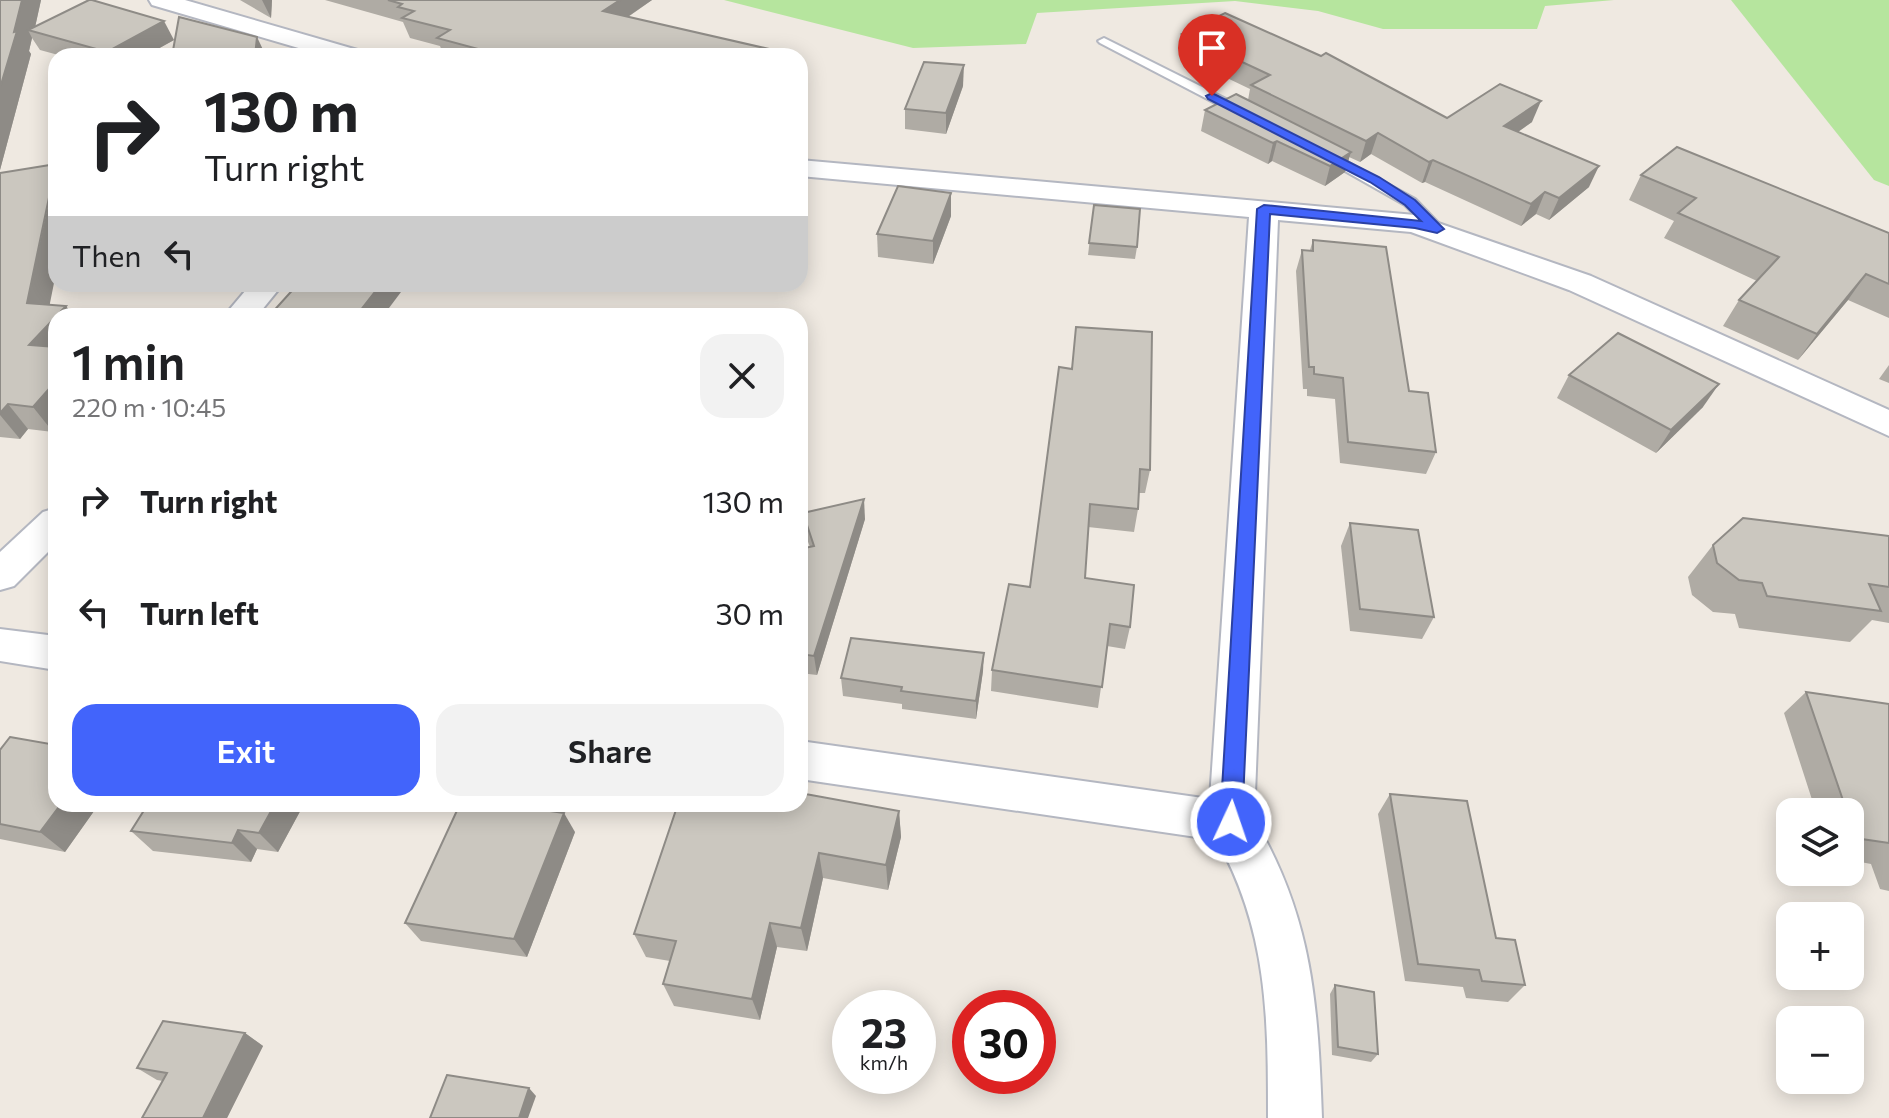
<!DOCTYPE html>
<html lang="en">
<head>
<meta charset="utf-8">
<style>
  :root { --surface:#fff; --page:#f2f2f2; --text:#202124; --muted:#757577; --accent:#4264fb }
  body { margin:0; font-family:Commissioner,sans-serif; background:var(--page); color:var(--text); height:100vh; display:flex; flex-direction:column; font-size:30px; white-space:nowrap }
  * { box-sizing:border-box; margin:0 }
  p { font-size:26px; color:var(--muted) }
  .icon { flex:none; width:44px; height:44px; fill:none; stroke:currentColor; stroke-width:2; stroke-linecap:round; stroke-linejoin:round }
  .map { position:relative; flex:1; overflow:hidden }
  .sheet { position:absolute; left:48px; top:308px; width:760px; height:504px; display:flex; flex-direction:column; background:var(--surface); border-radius:24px; box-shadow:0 4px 20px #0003 }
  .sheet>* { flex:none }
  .top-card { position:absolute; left:48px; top:48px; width:760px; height:244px; border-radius:24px; box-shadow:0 4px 20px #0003; background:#fff; color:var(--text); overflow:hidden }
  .fabs { position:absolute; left:1776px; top:798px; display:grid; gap:16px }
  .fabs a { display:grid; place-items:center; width:88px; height:88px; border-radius:16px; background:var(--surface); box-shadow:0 4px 20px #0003; font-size:40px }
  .speed { position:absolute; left:832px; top:990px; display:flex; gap:16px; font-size:40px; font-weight:700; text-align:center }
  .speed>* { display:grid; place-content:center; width:104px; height:104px; border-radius:50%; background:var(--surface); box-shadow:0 4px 20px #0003; line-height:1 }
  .speed small { font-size:20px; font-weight:400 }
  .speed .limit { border:12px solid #d22; background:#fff; color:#111 }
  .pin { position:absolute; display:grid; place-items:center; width:68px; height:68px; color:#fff; margin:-82px -34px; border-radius:50% 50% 50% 0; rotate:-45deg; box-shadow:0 0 8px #0007 }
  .pin .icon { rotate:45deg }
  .me { position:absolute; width:88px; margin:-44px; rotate:3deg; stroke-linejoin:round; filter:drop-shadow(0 0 6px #0008) }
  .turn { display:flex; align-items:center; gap:28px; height:168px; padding:0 24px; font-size:36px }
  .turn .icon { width:104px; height:104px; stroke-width:2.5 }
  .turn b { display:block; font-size:56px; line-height:68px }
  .then { display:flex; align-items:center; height:76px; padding:0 24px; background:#0003; gap:16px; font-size:30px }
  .round { display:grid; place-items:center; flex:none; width:84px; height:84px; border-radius:24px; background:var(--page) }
  .summary { display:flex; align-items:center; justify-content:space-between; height:136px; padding:0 24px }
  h1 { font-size:48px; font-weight:600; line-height:60px }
  .cta { display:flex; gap:16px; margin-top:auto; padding:16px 24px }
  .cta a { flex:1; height:92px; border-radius:24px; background:var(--accent); color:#fff; font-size:32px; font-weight:600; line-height:92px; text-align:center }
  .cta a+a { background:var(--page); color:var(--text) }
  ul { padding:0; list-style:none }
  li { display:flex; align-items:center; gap:24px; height:112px; padding:0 24px }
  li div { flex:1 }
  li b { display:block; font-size:30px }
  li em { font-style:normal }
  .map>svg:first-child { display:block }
  .green { fill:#b6e59e }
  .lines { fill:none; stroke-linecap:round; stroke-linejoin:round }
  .service-casing { stroke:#b4b7c1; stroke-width:4 }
  .minor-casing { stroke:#b4b7c1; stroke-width:4 }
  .service { fill:#fff; fill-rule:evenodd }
  .minor { fill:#fff; fill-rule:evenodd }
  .wall { fill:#afaba4 }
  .shaded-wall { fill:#8e8b86 }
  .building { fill:#cbc7bf; stroke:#8e8b86; stroke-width:2 }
  .route { fill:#4264fb; stroke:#2b41a3; stroke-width:2 }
</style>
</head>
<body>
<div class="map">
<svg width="1889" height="1118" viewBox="0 0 1889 1118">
  <rect width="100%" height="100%" fill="#efe9e1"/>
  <g class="green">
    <polygon points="724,0 1614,0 1545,6 1537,29 1383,29 1318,11 1235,1 1037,13 1026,44 913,48"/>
    <polygon points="1731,0 1889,0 1889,186 1874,180"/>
  </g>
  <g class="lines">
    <g class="service-casing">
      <g id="service">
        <polygon points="1104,38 1248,110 1250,113 1240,116 1100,43 1098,41"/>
        <polygon points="1327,151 1415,199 1444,229 1437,233 1432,232 1405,205 1322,158 1321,155"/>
      </g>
    </g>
    <g class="minor-casing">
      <g id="minor">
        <polygon points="149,0 185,0 361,51 364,56 326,56 152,5"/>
        <path d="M800,160l615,55 176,61 298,134v26l-320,-146 -158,-58 -133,-12 -24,599c59,99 64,187 68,299h-54c0,-100 0,-187 -51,-278l-417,-61v-38l410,58 39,-582 -449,-41z"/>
        <polygon points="251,284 283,284 257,316 224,316"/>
        <polygon points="56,508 56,544 14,586 0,590 0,552 43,512"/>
        <polygon points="0,629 56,636 56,670 0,661"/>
      </g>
    </g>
    <use href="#service" class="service"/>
    <use href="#minor" class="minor"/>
  </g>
  <g class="wall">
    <polygon points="0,0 41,0 35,27 174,40 145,56 62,56 40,50 32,38 29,51 31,54 0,170"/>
    <polygon points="240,0 272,0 271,18"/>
    <polygon points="325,0 652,0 628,17 770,56 444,56 440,46 410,38 403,22"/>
    <polygon points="1182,34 1447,118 1532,122 1518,132 1589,187 1549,220 1536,214 1521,226 1425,182 1422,183 1371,154 1360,162 1349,157 1345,172 1325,186 1272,161 1268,164 1201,131 1205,110 1248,100 1250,89 1179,55"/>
    <polygon points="963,86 946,134 905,129 905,109"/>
    <polygon points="0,173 50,305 66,306 73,316 56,316 56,428 53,432 28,429 20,439 0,437"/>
    <polygon points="1641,175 1889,233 1889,318 1848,300 1798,360 1723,326 1739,300 1757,281 1664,238 1674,221 1629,200"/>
    <polygon points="951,193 951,216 933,264 878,257 877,234"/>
    <polygon points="1094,205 1137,247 1135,259 1088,255"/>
    <polygon points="1313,240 1409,391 1436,452 1426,474 1340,463 1335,399 1307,396 1307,389 1303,389 1296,271 1302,250 1310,250"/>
    <polygon points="1076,327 1150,470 1145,493 1139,493 1138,509 1134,532 1088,527 1085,578 1130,627 1125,649 1107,646 1098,708 991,691 992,670 1030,587 1072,369"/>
    <polygon points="1889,365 1889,383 1879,379"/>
    <polygon points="1569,375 1703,407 1656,453 1557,398"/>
    <polygon points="803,513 865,519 817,675 800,673 800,549 810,547 805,534"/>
    <polygon points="1350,523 1434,617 1422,639 1350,631 1341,546"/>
    <polygon points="1889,536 1889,623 1872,620 1850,642 1739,628 1735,614 1713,612 1692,595 1688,577 1713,545"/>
    <polygon points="983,671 976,719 902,709 902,704 843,696 841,678"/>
    <polygon points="1806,692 1889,704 1889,891 1880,889 1871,864 1850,860 1850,812 1816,812 1784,713"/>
    <polygon points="0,750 56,804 99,804 65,852 0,839"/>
    <polygon points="1390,794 1496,938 1525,985 1508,1002 1466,998 1463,987 1405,981 1378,814"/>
    <polygon points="304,804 278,852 257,849 251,862 153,851 131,831"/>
    <polygon points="346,804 390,804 386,811 348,806"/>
    <polygon points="899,811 901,837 888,890 823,878 807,951 777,947 760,1020 674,1006 663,984 670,961 646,957 634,934"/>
    <polygon points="575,832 527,957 421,941 405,923"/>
    <polygon points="1335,985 1378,1054 1371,1062 1332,1055 1330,994"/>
    <polygon points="245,1033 263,1046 227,1118 142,1118 163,1081 157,1080 137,1068"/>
  </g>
  <g class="shaded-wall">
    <polygon points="22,0 41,0 34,32 28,30 32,38 29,51 31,54 0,170 0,88"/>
    <polygon points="262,0 272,0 271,18"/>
    <polygon points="620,0 652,0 607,31 603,11"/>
    <polygon points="164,21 174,40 145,56 109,56 107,52"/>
    <polygon points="257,37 266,56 255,56"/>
    <polygon points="964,65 963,86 946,134 946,113"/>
    <polygon points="1541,101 1532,122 1496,147 1504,126"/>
    <polygon points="1378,133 1371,154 1360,162 1366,141"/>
    <polygon points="1277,141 1272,161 1268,164 1273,143"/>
    <polygon points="1351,152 1345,172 1325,186 1330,166"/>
    <polygon points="1433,160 1425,182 1422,183 1429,162"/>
    <polygon points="1599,166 1589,187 1549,220 1559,198"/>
    <polygon points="56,168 56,273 45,328 56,316 56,361 29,345 27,303"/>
    <polygon points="1545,192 1536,214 1521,226 1531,204"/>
    <polygon points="951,193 951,216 933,264 933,241"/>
    <polygon points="1866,274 1848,300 1798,360 1817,334"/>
    <polygon points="381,284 407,284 383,316 356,316"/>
    <polygon points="66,306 73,316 56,316"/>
    <polygon points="56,381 56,428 53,432 33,407"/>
    <polygon points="1719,384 1703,407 1656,453 1671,430"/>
    <polygon points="8,404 28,429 20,439 0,415 0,413"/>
    <polygon points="864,499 865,519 817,675 814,656"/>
    <polygon points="984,653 983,671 976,719 976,701"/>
    <polygon points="61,804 99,804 65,852 40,832"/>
    <polygon points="275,804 304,804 278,852 259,833"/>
    <polygon points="381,804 390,804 386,811"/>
    <polygon points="899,811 901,837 888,890 886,865"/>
    <polygon points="564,813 575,832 527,957 514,939"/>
    <polygon points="238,830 257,849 251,862 232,843"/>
    <polygon points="819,853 823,878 807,951 801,928"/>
    <polygon points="770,923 777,947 760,1020 752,999"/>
    <polygon points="245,1033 263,1046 227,1118 203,1118"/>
    <polygon points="529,1088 536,1096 528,1118 519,1118"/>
  </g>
  <g class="building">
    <polygon points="0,0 22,0 14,32 17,31 0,88"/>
    <polygon points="89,0 92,0 164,21 107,52 28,30"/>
    <polygon points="388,0 620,0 603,11 769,49 765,56 504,56 437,38 450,30 402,18 414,11 398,7 402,4"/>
    <polygon points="1225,13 1321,56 1326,53 1447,118 1500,84 1541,101 1504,126 1599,166 1559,198 1545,192 1531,204 1433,160 1429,162 1378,133 1366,141 1251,85 1270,75 1182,34"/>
    <polygon points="179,17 257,37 255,56 172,56"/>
    <polygon points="924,62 964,65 946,113 905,109"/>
    <polygon points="1236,94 1351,152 1330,166 1277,141 1273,143 1205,110"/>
    <polygon points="1677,147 1889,233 1889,284 1866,274 1817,334 1739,300 1779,257 1678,213 1696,198 1641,175"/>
    <polygon points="56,164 27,303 66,306 29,345 56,347 56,381 33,407 8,404 0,413 0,173"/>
    <polygon points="898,186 951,193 933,241 877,234"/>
    <polygon points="1094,205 1140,209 1137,247 1089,243"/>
    <polygon points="1313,240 1386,247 1409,391 1428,393 1436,452 1348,442 1343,378 1314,374 1314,367 1309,367 1302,250 1313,251"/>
    <polygon points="298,284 381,284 356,316 269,316"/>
    <polygon points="1076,327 1152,332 1150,470 1140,469 1138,509 1090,504 1085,578 1134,585 1130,627 1110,624 1102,687 992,670 1009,584 1030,587 1059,367 1072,369"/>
    <polygon points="1618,333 1719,384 1671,430 1569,375"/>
    <polygon points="864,499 814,656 800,654 800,549 814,546 803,513"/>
    <polygon points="1743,518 1889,536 1889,587 1869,584 1881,611 1767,596 1762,583 1739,580 1717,563 1713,545"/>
    <polygon points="1350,523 1418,530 1434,617 1360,609"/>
    <polygon points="851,638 984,653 976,701 901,691 902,687 841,678"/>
    <polygon points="1806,692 1889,704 1889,843 1855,838 1850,822 1850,812 1847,812"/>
    <polygon points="10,737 56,745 56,804 61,804 40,832 0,824 0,750"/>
    <polygon points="800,793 899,811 886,865 819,853 801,928 770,923 752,999 663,984 676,941 634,934 678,804 800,804"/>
    <polygon points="1390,794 1467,801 1496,938 1515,940 1525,985 1482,981 1479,970 1418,964"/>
    <polygon points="148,804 275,804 259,833 238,830 232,843 131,831"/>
    <polygon points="460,804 501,804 564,813 514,939 405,923"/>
    <polygon points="1335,985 1374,992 1378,1054 1338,1047"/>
    <polygon points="163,1021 245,1033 203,1118 142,1118 167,1073 137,1068"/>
    <polygon points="447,1075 529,1088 519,1118 430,1118"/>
  </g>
  <polygon class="route" points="1212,93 1379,177 1415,200 1444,229 1437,233 1415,228 1270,214 1242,822 1239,829 1231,832 1223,829 1220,822 1257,209 1264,205 1421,221 1405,205 1370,182 1208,99 1206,96"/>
</svg>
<div class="fabs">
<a><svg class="icon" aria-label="layers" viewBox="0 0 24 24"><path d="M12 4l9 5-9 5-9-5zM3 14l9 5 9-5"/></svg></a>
<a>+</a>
<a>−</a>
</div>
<div class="speed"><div>23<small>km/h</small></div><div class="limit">30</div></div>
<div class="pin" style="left:1212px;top:96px;background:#d93025"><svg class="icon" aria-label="arrive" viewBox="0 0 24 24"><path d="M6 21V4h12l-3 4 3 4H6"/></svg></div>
<svg class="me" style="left:1231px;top:822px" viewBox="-20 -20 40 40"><circle r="17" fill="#4264fb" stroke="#fff" stroke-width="3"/><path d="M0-11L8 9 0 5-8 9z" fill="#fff"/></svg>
<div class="top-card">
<div class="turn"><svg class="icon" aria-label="right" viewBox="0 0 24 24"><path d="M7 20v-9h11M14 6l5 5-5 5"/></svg><div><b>130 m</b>Turn right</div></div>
<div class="then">Then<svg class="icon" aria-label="left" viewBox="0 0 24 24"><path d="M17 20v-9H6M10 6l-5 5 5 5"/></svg></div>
</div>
<section class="sheet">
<div class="summary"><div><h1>1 min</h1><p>220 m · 10:45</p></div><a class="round"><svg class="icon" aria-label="close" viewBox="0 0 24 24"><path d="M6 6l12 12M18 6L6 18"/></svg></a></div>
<ul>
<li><svg class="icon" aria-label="right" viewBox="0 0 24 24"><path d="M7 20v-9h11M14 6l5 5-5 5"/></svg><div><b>Turn right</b></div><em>130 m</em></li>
<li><svg class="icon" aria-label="left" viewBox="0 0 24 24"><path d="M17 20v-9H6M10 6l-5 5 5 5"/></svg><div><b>Turn left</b></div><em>30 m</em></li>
</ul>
<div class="cta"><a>Exit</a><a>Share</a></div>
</section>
</div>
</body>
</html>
